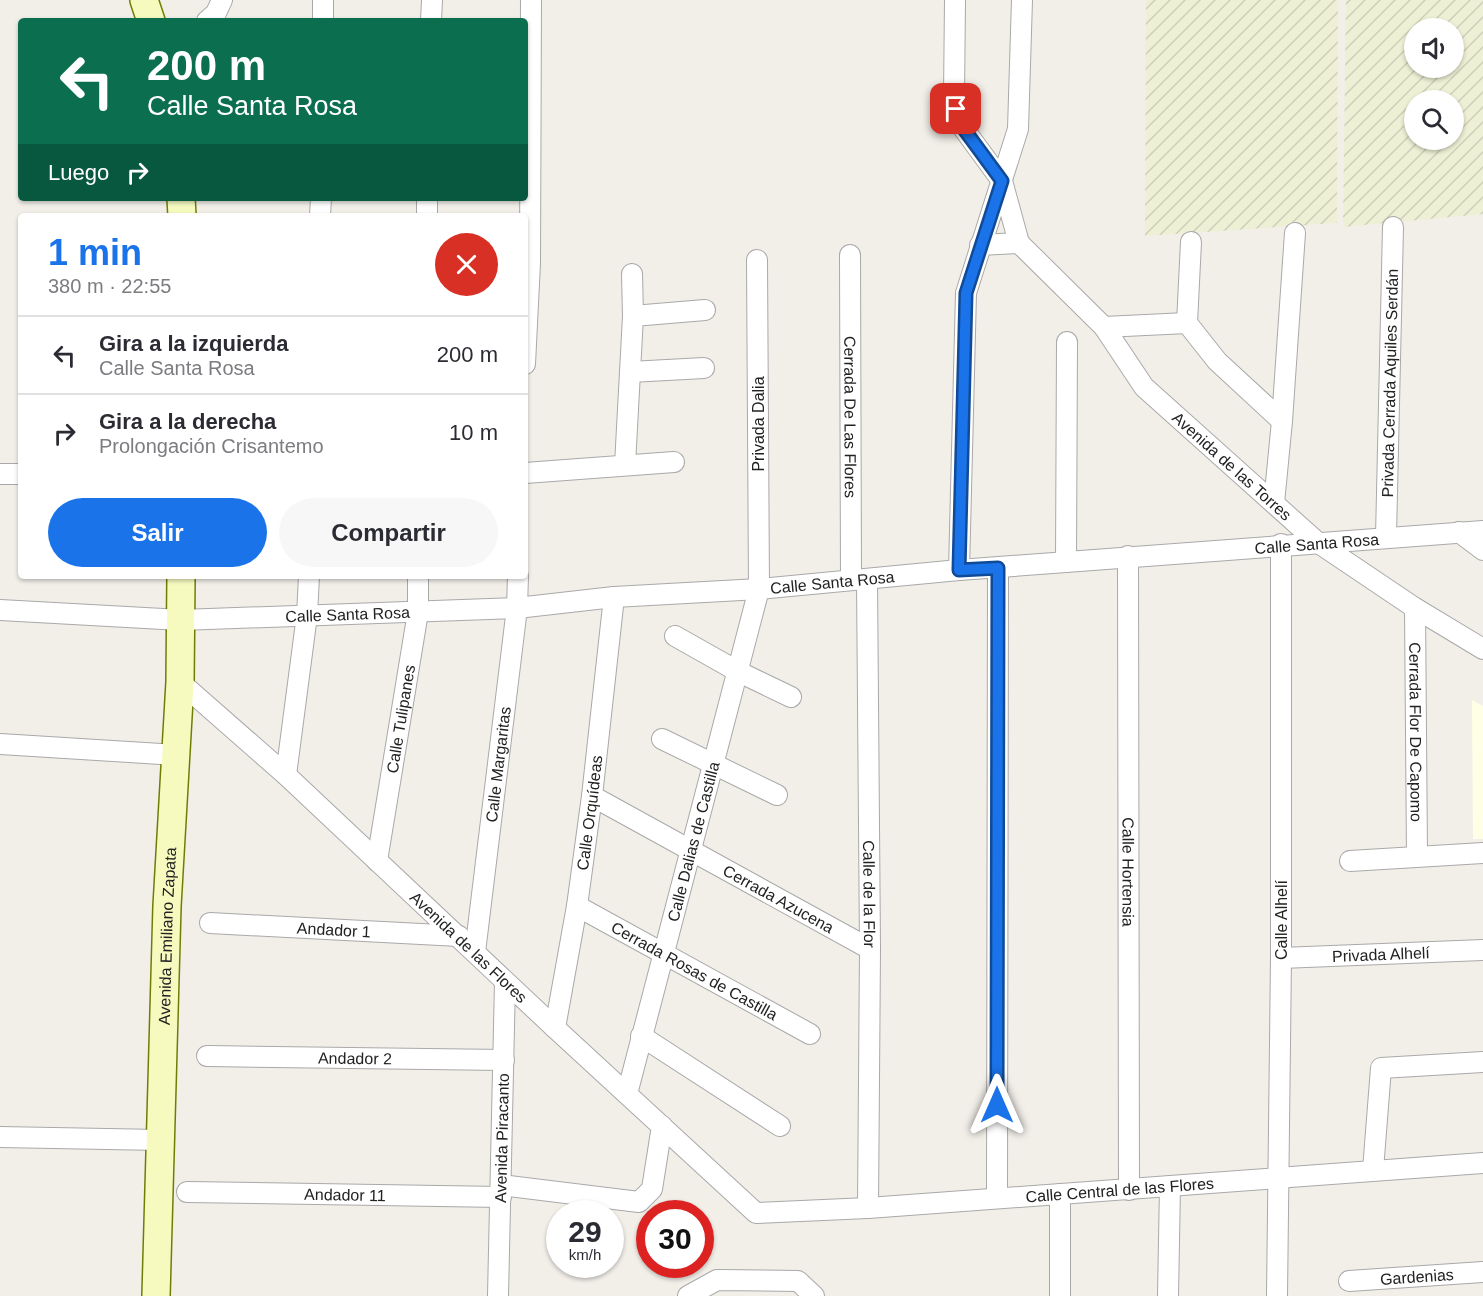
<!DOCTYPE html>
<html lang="es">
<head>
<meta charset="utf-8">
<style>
  :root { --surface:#fff; --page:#f7f7f7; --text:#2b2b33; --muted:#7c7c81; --line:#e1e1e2; --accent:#1a73e8 }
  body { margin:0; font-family:Helvetica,sans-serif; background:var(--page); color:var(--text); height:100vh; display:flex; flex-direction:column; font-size:22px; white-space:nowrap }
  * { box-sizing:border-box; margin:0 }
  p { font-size:20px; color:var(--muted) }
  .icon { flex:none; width:33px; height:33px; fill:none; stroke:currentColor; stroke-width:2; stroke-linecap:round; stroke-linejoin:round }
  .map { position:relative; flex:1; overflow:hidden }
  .details { position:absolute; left:18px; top:213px; width:510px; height:366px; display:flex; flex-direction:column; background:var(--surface); border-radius:6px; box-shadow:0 2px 4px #0004 }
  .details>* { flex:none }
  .top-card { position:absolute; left:18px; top:18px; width:510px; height:183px; border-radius:6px; box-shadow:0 2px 4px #0004; background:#0b6e4f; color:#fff; overflow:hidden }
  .controls { position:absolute; left:1404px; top:18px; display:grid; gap:12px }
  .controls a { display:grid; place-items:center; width:60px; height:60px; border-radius:50%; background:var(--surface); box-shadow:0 2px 4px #0004; font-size:30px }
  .speed { position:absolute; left:546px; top:1200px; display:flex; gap:12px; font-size:30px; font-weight:700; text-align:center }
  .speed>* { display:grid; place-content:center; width:78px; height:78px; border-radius:50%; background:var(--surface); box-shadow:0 2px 4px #0004; line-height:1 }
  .speed small { font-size:15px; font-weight:400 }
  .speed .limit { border:9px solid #d22; background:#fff; color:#111 }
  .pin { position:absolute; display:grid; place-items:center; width:51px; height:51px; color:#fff; margin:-26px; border-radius:12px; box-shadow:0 3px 9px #0006 }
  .me { position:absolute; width:66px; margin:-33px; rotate:0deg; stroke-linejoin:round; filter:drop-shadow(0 0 4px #0008) }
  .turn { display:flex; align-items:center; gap:21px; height:126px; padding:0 30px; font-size:27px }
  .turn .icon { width:78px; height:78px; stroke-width:2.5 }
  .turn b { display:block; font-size:42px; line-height:51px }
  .then { display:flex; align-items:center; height:57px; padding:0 30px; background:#0003; gap:12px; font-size:22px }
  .round { display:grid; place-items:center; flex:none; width:63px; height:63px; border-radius:32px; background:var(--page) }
  .headline { display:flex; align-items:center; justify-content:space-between; height:102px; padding:0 30px }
  h1 { font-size:36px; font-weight:700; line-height:45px; color:var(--accent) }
  .action { display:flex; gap:12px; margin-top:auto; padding:12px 30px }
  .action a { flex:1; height:69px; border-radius:36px; background:var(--accent); color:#fff; font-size:24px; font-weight:700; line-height:69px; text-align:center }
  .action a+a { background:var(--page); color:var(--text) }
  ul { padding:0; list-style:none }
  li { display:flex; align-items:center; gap:18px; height:78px; padding:0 30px; border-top:2px solid var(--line) }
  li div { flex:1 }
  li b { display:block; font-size:22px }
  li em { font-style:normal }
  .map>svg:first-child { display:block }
  .education { fill:#ffffe5 }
  .farmland { fill:url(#farmland-furrows); fill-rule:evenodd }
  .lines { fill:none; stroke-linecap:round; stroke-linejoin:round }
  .minor-casing { stroke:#a9a9a9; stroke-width:22 }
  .secondary-casing { stroke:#707d05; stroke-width:30 }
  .minor { stroke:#fff; stroke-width:20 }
  .secondary { stroke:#f7fabf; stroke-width:27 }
  .route-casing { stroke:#114b97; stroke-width:15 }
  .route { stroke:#1a73e8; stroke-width:10 }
  .labels { text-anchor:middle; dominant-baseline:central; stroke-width:4.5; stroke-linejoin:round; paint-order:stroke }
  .street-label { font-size:16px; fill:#222; stroke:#fff }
</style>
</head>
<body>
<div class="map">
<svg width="1483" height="1296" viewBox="0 0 1483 1296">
  <defs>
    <pattern id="farmland-furrows" width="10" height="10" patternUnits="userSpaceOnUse" patternTransform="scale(1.5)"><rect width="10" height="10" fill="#eef0d5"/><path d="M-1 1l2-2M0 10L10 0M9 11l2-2" fill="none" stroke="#ccceb7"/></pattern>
  </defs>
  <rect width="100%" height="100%" fill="#f2efe9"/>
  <polygon class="education" points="1472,700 1483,706 1483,839 1473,839"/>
  <g class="farmland">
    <polygon points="1146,0 1338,0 1337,223 1145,236"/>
    <path d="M1346,0h137v214l-140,13zM1414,28h40v40h-40zM1414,100h40v40h-40z"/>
  </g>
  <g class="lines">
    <g class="minor-casing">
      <g id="minor">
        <path id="s1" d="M955,0l-1,97 4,24 44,60 17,62 85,84 40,60 173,155 98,66 68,41"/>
        <polyline points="207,21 216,13 222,0"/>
        <polyline points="323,21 323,0"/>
        <polyline points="431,21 432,0"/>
        <polyline points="320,216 321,198"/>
        <polyline points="427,216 427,198"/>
        <polyline points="1191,242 1187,323 1217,361 1282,421"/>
        <polyline points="980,245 1019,243"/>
        <path id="s2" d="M850,255l1,325"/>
        <polyline points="633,316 705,310"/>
        <polyline points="1104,327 1187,323"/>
        <polyline points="525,364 530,263 531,0"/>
        <polyline points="630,372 704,368"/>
        <polyline points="625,465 633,316 632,274"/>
        <polyline points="525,473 674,462"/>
        <polyline points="0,474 21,474"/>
        <polyline points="1274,503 1282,421 1295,233"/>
        <polyline points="1459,532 1483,550"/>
        <path id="s3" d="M1386,537l7,-310"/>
        <path id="s4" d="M1128,556l1,634"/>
        <polyline points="1066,562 1067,342"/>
        <polyline points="959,570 966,293 1018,129 1022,0"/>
        <path id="s5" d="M867,579l3,370 -2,259"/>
        <path id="s6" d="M1415,608l2,248"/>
        <path id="s7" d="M0,610l181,10 336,-12 97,-11 145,-8 200,-19 524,-39"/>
        <polyline points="675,636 737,671 791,697"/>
        <path id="s8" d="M180,682l106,93 269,253 201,185 112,-5 615,-45"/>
        <polyline points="662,739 777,795"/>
        <polyline points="0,744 177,755"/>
        <polyline points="286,775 307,615 309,576"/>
        <path id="s9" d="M592,796l278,153"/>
        <path id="s10" d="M377,861l41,-249v-36"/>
        <polyline points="1350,861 1483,853"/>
        <path id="s11" d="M577,906l233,128"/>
        <path id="s12" d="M210,923l249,13"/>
        <path id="s13" d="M475,952l42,-344 1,-32"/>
        <path id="s14" d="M1281,958l202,-8"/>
        <path id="s15" d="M555,1028l22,-122 15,-110 22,-199"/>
        <polyline points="641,1036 780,1126"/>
        <path id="s16" d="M207,1056l297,4"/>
        <path id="s17" d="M627,1094l132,-505 -2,-329"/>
        <polyline points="0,1137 160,1140"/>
        <polyline points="1373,1170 1381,1068 1483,1062"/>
        <polyline points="501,1185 639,1202 652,1189 662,1126"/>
        <path id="s18" d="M187,1192l314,5"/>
        <polyline points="1060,1194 1060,1296"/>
        <polyline points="997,1198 998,568"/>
        <path id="s19" d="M1349,1281l134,-9"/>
        <path id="s20" d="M498,1296l7,-314"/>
        <polyline points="688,1296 717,1280 798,1281 814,1296"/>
        <polyline points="1168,1296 1170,1186"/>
        <path id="s21" d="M1277,1296l4,-338v-414"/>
      </g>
    </g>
    <g class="secondary-casing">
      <g id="secondary">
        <polyline points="144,0 151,21"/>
        <polyline points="181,198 182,216"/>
        <path id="s22" d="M156,1296l11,-390 13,-224 1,-106"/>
      </g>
    </g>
    <use href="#minor" class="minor"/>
    <use href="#secondary" class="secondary"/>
  </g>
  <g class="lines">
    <g class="route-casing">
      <polyline id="route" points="956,109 958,121 1002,181 966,293 959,570 998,568 997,1105"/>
    </g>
    <use href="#route" class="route"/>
  </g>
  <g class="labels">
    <g class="street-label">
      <text stroke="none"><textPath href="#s3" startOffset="154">Privada Cerrada Aquiles Serdán</textPath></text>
      <text stroke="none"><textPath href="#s2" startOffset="162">Cerrada De Las Flores</textPath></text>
      <text transform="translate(758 424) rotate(-90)">Privada Dalia</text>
      <text stroke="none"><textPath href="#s1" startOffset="570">Avenida de las Torres</textPath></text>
      <text stroke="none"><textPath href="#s7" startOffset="1320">Calle Santa Rosa</textPath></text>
      <text stroke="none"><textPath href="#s7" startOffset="834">Calle Santa Rosa</textPath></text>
      <text stroke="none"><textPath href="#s7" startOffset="348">Calle Santa Rosa</textPath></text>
      <text stroke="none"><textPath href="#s10" startOffset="144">Calle Tulipanes</textPath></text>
      <text stroke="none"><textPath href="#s6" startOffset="124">Cerrada Flor De Capomo</textPath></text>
      <text stroke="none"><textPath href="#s13" startOffset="189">Calle Margaritas</textPath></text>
      <text stroke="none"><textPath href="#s15" startOffset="218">Calle Orquídeas</textPath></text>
      <text stroke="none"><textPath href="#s17" startOffset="261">Calle Dalias de Castilla</textPath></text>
      <text stroke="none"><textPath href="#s4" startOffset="316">Calle Hortensia</textPath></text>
      <text stroke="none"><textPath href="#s5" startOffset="315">Calle de la Flor</textPath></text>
      <text stroke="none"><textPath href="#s9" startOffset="213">Cerrada Azucena</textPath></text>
      <text stroke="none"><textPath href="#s21" startOffset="376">Calle Alhelí</textPath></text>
      <text stroke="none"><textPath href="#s12" startOffset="124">Andador 1</textPath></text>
      <text stroke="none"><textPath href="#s22" startOffset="360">Avenida Emiliano Zapata</textPath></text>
      <text stroke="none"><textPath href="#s8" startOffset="392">Avenida de las Flores</textPath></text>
      <text stroke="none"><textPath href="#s14" startOffset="100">Privada Alhelí</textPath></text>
      <text stroke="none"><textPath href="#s11" startOffset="134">Cerrada Rosas de Castilla</textPath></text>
      <text stroke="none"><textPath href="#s16" startOffset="148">Andador 2</textPath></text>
      <text stroke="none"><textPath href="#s20" startOffset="158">Avenida Piracanto</textPath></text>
      <text stroke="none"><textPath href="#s8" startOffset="1148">Calle Central de las Flores</textPath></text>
      <text stroke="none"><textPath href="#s18" startOffset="158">Andador 11</textPath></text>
      <text stroke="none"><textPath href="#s19" startOffset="68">Gardenias</textPath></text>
    </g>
  </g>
</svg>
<div class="controls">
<a><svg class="icon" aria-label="sound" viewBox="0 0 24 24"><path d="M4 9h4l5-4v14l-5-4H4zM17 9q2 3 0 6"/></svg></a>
<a><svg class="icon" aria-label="search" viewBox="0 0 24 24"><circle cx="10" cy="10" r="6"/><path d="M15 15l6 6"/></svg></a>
</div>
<div class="speed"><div>29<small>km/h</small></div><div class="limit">30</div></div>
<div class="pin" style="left:956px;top:109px;background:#d93025"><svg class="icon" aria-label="arrive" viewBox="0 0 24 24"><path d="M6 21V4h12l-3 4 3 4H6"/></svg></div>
<svg class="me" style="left:997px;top:1105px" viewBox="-20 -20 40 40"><path d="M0-17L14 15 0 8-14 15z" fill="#1a73e8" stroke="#fff" stroke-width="4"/></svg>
<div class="top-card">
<div class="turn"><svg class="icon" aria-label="left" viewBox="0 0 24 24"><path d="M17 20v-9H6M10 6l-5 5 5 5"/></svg><div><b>200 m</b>Calle Santa Rosa</div></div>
<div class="then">Luego<svg class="icon" aria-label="right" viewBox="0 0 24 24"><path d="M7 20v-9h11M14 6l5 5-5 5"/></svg></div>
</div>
<section class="details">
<div class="headline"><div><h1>1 min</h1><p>380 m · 22:55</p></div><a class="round" style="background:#d93025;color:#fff"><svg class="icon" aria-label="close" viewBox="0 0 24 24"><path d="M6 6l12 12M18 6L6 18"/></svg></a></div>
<ul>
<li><svg class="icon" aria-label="left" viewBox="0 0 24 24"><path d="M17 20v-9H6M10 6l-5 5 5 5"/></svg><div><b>Gira a la izquierda</b><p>Calle Santa Rosa</p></div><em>200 m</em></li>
<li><svg class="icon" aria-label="right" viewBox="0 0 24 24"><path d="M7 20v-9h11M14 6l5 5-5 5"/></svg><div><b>Gira a la derecha</b><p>Prolongación Crisantemo</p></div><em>10 m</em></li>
</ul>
<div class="action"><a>Salir</a><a>Compartir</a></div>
</section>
</div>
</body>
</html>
